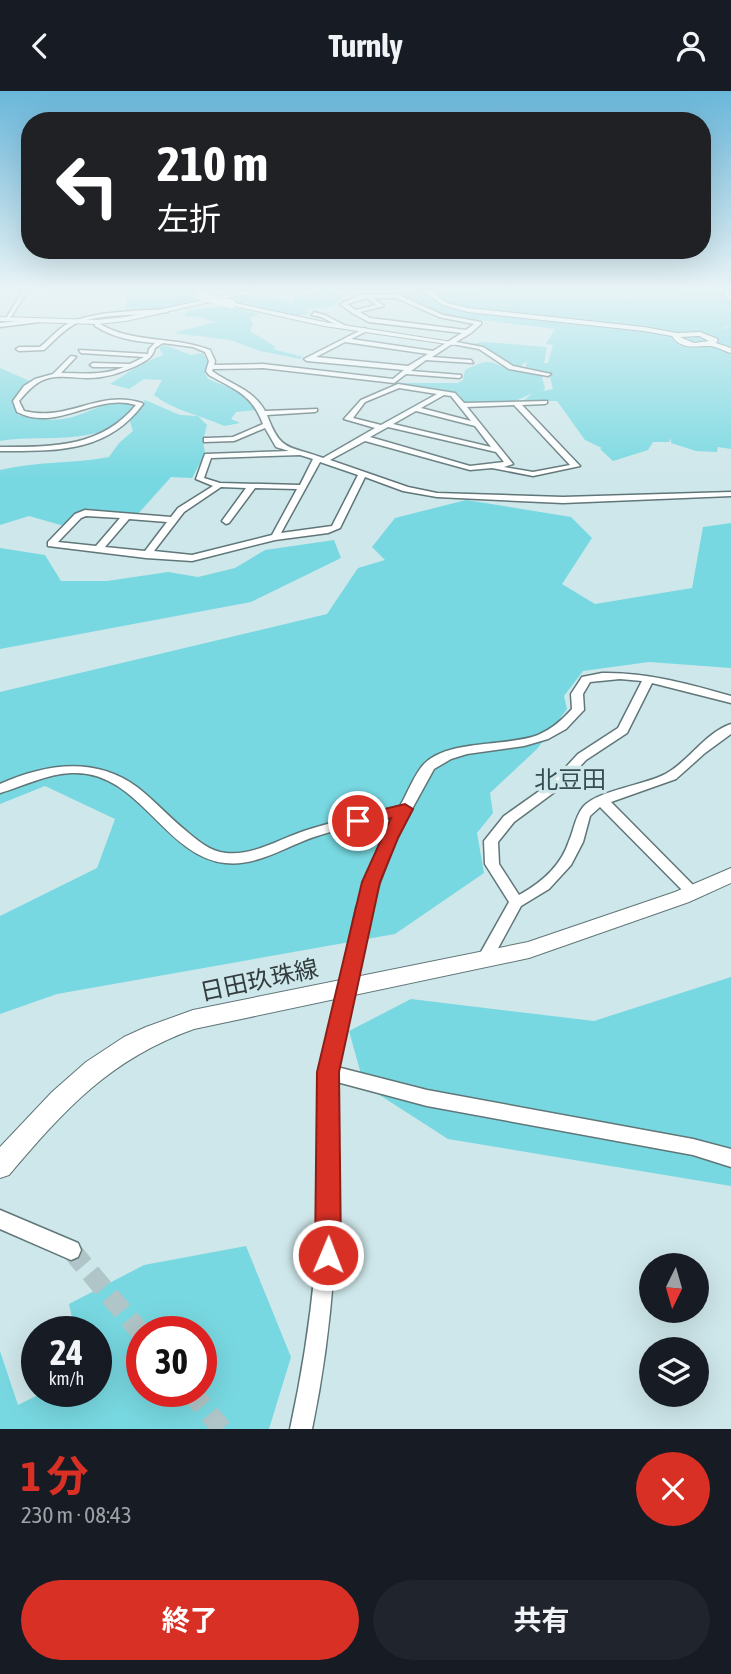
<!DOCTYPE html>
<html lang="ja">
<head>
<meta charset="utf-8">
<style>
  :root { --surface:#171b24; --page:#20242c; --text:#f1f3f6; --muted:#9ea1a6; --accent:#d93025 }
  body { margin:0; font-family:"Asap Condensed","Noto Sans JP",sans-serif; background:var(--page); color:var(--text); height:100vh; display:flex; flex-direction:column; font-size:26px; white-space:nowrap }
  * { box-sizing:border-box; margin:0 }
  p { font-size:23px; color:var(--muted) }
  .icon { flex:none; width:38px; height:38px; fill:none; stroke:currentColor; stroke-width:2; stroke-linecap:round; stroke-linejoin:round }
  .map { position:relative; height:1338px; overflow:hidden }
  .panel { display:flex; flex-direction:column; background:var(--surface); flex:1 }
  .panel>* { flex:none }
  .guide { position:absolute; left:21px; top:21px; width:690px; height:147px; border-radius:28px; box-shadow:0 7px 28px #0002; background:#202124; color:#fff; overflow:hidden }
  .needle { width:46px; rotate:185deg }
  .buttons { position:absolute; left:639px; top:1162px; display:grid; gap:14px }
  .buttons a { display:grid; place-items:center; width:70px; height:70px; border-radius:50%; background:var(--surface); box-shadow:0 7px 28px #0002; font-size:35px }
  .speed { position:absolute; left:21px; top:1225px; display:flex; gap:14px; font-size:35px; font-weight:700; text-align:center }
  .speed>* { display:grid; place-content:center; width:91px; height:91px; border-radius:50%; background:var(--surface); box-shadow:0 7px 28px #0002; line-height:1 }
  .speed small { font-size:18px; font-weight:400 }
  .speed .limit { border:10px solid #d22; background:#fff; color:#111 }
  .pin { position:absolute; display:grid; place-items:center; width:60px; height:60px; color:#fff; margin:-30px; border:4px solid #fff; border-radius:50%; box-shadow:0 2px 7px #0007 }
  .me { position:absolute; width:77px; margin:-38px; rotate:1deg; stroke-linejoin:round; filter:drop-shadow(0 0 5px #0008) }
  .turn { display:flex; align-items:center; gap:24px; height:147px; padding:0 21px; font-size:32px }
  .turn .icon { width:91px; height:91px; stroke-width:2.5 }
  .turn b { display:block; font-size:49px; line-height:60px }
  .round { display:grid; place-items:center; flex:none; width:74px; height:74px; border-radius:37px; background:var(--page) }
  .summary { display:flex; align-items:center; justify-content:space-between; height:119px; padding:0 21px }
  h1 { font-size:42px; font-weight:700; line-height:52px; color:var(--accent) }
  .primary-button { display:flex; gap:14px; margin-top:auto; padding:14px 21px }
  .primary-button a { flex:1; height:80px; border-radius:42px; background:var(--accent); color:#fff; font-size:28px; font-weight:700; line-height:80px; text-align:center }
  .primary-button a+a { background:var(--page); color:var(--text) }
  header { display:flex; justify-content:space-between; align-items:center; height:91px; padding:0 21px; background:var(--surface); font-size:32px; font-weight:700 }
  .map>svg:first-child { display:block }
  .green { fill:#78d8e1; fill-rule:evenodd }
  .lines { fill:none; stroke-linecap:round; stroke-linejoin:round }
  .street-tunnel { stroke:#afc5c7; stroke-width:20; stroke-dasharray:20 10; stroke-linecap:butt }
  .street-casing { stroke:#607678; stroke-width:3 }
  .secondary-casing { stroke:#607678; stroke-width:2 }
  .primary-casing { stroke:#607678; stroke-width:2 }
  .street { fill:#fff; fill-rule:evenodd }
  .secondary { fill:#fff; fill-rule:evenodd }
  .primary { fill:#fff; fill-rule:evenodd }
  .street-bridge-casing { stroke:#607678; stroke-width:18; stroke-linecap:butt }
  .secondary-bridge-casing { stroke:#607678; stroke-width:9; stroke-linecap:butt }
  .street-bridge { stroke:#fff; stroke-width:16 }
  .secondary-bridge { stroke:#fff; stroke-width:8 }
  .route { fill:#d93025; stroke:#8d1f18; stroke-width:2 }
  .labels { text-anchor:middle; dominant-baseline:central; stroke-width:7; stroke-linejoin:round; paint-order:stroke }
  .quarter-label { font-size:24px; fill:#364c4e; stroke:#cee7ea }
  .near-street-label { font-size:24px; fill:#323c3d; stroke:#cee7ea }
</style>
</head>
<body>
<header><svg class="icon" aria-label="back" viewBox="0 0 24 24"><path d="M15 5l-7 7 7 7"/></svg>Turnly<svg class="icon" aria-label="person" viewBox="0 0 24 24"><circle cx="12" cy="8" r="4"/><path d="M4 21q1-7 8-7t8 7"/></svg></header>
<div class="map">
<svg width="731" height="1338" viewBox="0 0 731 1338">
  <rect width="100%" height="100%" fill="#cee7ea"/>
  <g class="green">
    <path d="M119,199h79l-5,6 6,5c-26,6 -47,10 -73,7v-10z"/>
    <path d="M327,199l17,5 -11,11 -30,4 7,2c-14,12 -73,-8 -91,-12l41,-8c11,7 21,6 32,12l3,-8z"/>
    <path d="M612,199l12,5 -2,5 6,-1 3,-3 -15,-6h115v35l-18,7 18,-6v123l-13,-2 -1,5 -21,-1 -25,-8v-5l-2,4h-16l-5,8 -35,11 -13,-12 2,-1 -17,-8 -28,-39h-34l10,-8 -20,9 -48,2 -6,-10 -61,-11h60l5,-3 2,-10c28,-14 23,-7 50,1 9,2 20,3 29,4l-2,3 3,10 -2,3 10,-2 -4,-16 -24,-3 2,-8 -5,2 -1,4 -49,-24 13,-2 62,5 -3,16h4l5,-18 -7,-1 9,-15 -114,-14 -39,-20 2,-4z"/>
    <polygon points="211,216 230,216 259,223 249,227 253,233 250,240 276,256 273,258 303,266 300,268 260,260 230,249 173,242 215,231 200,226 184,225 188,220"/>
    <path d="M165,254l26,10 12,-2 5,9 -3,11 3,6 34,14 13,12v5l-19,2 -5,7 9,4 -16,3c-23,-11 -50,-15 -70,-31l8,-15 -18,-1 -15,10 -19,-5 31,-20 22,-9 -4,-7z"/>
    <path d="M0,277l30,13 -17,18 5,16c15,3 29,6 44,4 30,-4 40,-22 75,-15 -29,46 -92,29 -137,37z"/>
    <path d="M145,309l35,15 18,1 9,9 -4,15 2,14 -13,24 -21,-1 -34,38 -56,-4 -17,15 -35,-10 -29,9v-55c36,-9 73,-6 109,-13l10,-14 14,-12 -3,-9z"/>
    <polygon points="466,409 571,426 592,447 562,493 595,513 692,497 703,436 731,432 731,577 649,571 583,580 564,605 567,618 537,658 490,702 493,722 477,742 484,782 395,843 57,903 0,923 0,825 97,777 115,728 45,695 0,713 0,601 327,523 358,477 385,469 372,456 395,427"/>
    <polygon points="334,449 341,467 251,511 0,558 0,457 45,464 61,490 107,490 168,481 198,486 235,477 265,459"/>
    <polygon points="731,886 731,1095 448,1048 364,994 349,940 411,908 594,930"/>
    <path d="M246,1155l45,111 -22,72h-269v-78l18,54 28,-14h50v-59h-21l-6,-28 75,-39zM142,1241h59v59h-59z"/>
  </g>
  <g class="lines">
    <g class="street-tunnel">
      <polyline points="71,1159 142,1243"/>
      <polyline points="190,1300 222,1338"/>
    </g>
    <g class="street-casing">
      <g id="street">
        <polygon points="23,199 28,199 9,229 5,229"/>
        <polygon points="727,201 731,205 731,211 724,203"/>
        <path d="M397,203l46,21 38,7v2l-10,9 -15,9 27,5 30,19 38,8 -3,2 -39,-7 -30,-20 -27,-5 -20,13 39,3 2,3 -47,-3 -15,11 50,4v2l-2,1 -53,-4 -12,9 -131,-15 -50,1 -1,2c19,14 41,18 53,40l52,-2v2l-2,1 -48,3c14,38 22,30 56,43l52,-30 -31,-9 17,-19 37,-16 57,9 9,10 83,-2v2l-2,1 -23,1 58,61 -47,10 -41,-8 -22,2 -105,-29 -35,19 78,27 29,6 126,4 168,-5v4l-168,7 -126,-6 -34,-6 -38,-14 -25,51 -12,5 -53,7 -83,21 -46,-3 -98,-12v-4l27,-28 10,-4 86,7 7,-9 35,-22 -17,-7 9,-25 84,-3 -13,-4 -11,-19 -31,13 -30,1v-4h3l26,-1 30,-13c-11,-30 -28,-34 -54,-49l-3,-4 3,-10 -4,-9 -12,-5 -30,-4 -8,5c-2,10 -10,13 -19,18 -16,7 -30,12 -48,12 -12,0 -26,-3 -39,0 -13,3 -21,13 -30,23l5,10c46,11 74,-22 118,-8l1,1c-36,49 -87,47 -143,47v-4c51,0 101,1 136,-42 -40,-13 -79,28 -119,7l-4,-11 11,-15 11,-7 18,-5 18,-18 5,1 -15,16c22,0 42,3 63,-6h-31l-3,-2 3,-2 37,1 14,-7 -63,-4 -2,-3 69,4 1,-5 6,-6c-22,-2 -41,-5 -60,-17v-5h4l1,3c34,20 74,12 110,26l5,11 -1,4 49,-1 130,15 11,-9 -97,-9 -3,-2 61,-31 2,3 -16,8 82,12 29,-18 -93,-11 -17,-9 -12,-9 20,-9zM367,207l9,7 -20,5 -9,-6zM373,207h23l43,19 35,7 -8,6 -96,-12 -10,-6 24,-6zM345,251l83,12 -20,12 -92,-9zM399,297l38,6 -56,31 -28,-7 12,-16zM444,304l7,1 20,25 -50,-13zM514,314l56,60 -37,7 -29,-5 9,-3 -46,-57zM416,320l59,15 16,21 -98,-23zM388,336l108,25 8,10 -34,4 -100,-29zM300,364l13,4 -13,26 -80,-2 -16,-5 7,-20zM320,371l38,13 -26,51 -51,7zM221,396l25,1 -24,33 4,3 3,-1 26,-35 42,1 -25,46 -80,20 -38,-4 30,-39zM86,425l34,2 -24,28 -38,-4 23,-24zM129,428l38,3 -22,29 -40,-4z"/>
        <path d="M166,218l2,3c-30,4 -61,1 -89,10 -13,5 -25,19 -35,28l-25,1 -3,-2 3,-2h21c11,-9 23,-24 36,-27 29,-9 60,-9 90,-11z"/>
        <polygon points="314,221 325,224 348,236 343,237 321,226 312,224"/>
        <polygon points="41,228 39,231 0,236 0,232"/>
        <path d="M602,582c45,-1 87,11 129,23v7l-79,-20 -25,50 -41,27 -26,28 -46,34 -16,20 1,22 20,31c22,-12 42,-29 50,-54 5,-11 6,-24 14,-34 14,-17 64,-22 84,-34 23,-13 38,-40 64,-49v10l-26,19 -29,26 -65,23 89,90 -2,4h-10l-88,-89 -10,9 -7,26 -12,23 -22,24 -28,17 -31,57 -5,2 -5,-2 -3,-4 32,-57 -24,-38 -1,-23 20,-25 48,-34 26,-28 40,-26 24,-47 -22,-2 -30,3 -7,12 1,16 -2,2 -16,17 -18,10 -24,7 -57,8 -16,5 -17,10 -38,69 -25,69 -2,4 -5,1 -5,-1 -2,-4 25,-69 13,-22c-26,6 -53,12 -78,20 -29,9 -60,31 -92,27 -61,-7 -86,-93 -153,-90 -26,1 -48,13 -72,20v-9c45,-20 95,-28 137,3 17,13 31,29 48,43 11,9 25,22 41,23 28,3 55,-15 81,-23 31,-10 62,-16 93,-24 7,-12 15,-33 24,-42 24,-25 83,-17 114,-29 14,-6 24,-15 34,-26l-1,-15 11,-17z"/>
        <path d="M333,950l6,2 2,5 -4,19 90,23 266,49 38,10v18l-38,-12 -266,-49 -90,-24c3,117 -1,232 -25,347h-22c16,-73 26,-147 29,-222 1,-30 1,-60 1,-90 0,-25 -4,-52 7,-74z"/>
        <polygon points="0,1119 78,1152 81,1159 78,1166 71,1169 0,1138"/>
      </g>
    </g>
    <g class="secondary-casing">
      <g id="secondary">
        <polygon points="249,199 263,199 126,230 97,233 0,230 0,226 97,229 126,226"/>
        <path d="M421,199h8l18,13 21,5 176,19 33,6 23,-1 18,7 -2,4 15,5v5c-7,-2 -16,-7 -22,-7 -15,0 -28,4 -37,-10l-28,-5 -176,-19 -25,-7zM699,245l10,5 -15,2 -14,-6z"/>
        <polygon points="231,211 324,231 458,252 454,254 324,235 229,214"/>
      </g>
    </g>
    <g class="primary-casing">
      <path id="primary" d="M731,777v15l-42,19 -160,56 -335,71c-84,30 -129,80 -185,146l-9,3v-31l52,-55 34,-30 38,-25 22,-10 47,-17 335,-68 147,-50z"/>
    </g>
    <use href="#street" class="street"/>
    <use href="#secondary" class="secondary"/>
    <use href="#primary" class="primary"/>
    <g class="street-bridge-casing">
      <polyline id="street-bridge" points="333,957 364,816"/>
    </g>
    <g class="secondary-bridge-casing">
      <polyline id="secondary-bridge" points="203,206 231,213"/>
    </g>
    <use href="#street-bridge" class="street-bridge"/>
    <use href="#secondary-bridge" class="secondary-bridge"/>
  </g>
  <linearGradient id="sky" x2="0" y2="1"><stop stop-color="#69b6da"/><stop offset="0.51" stop-color="#e9f4f6"/><stop offset="1" stop-color="#e9f4f6" stop-opacity="0"/></linearGradient>
  <rect width="731" height="387" fill="url(#sky)"/>
  <polygon class="route" points="405,713 413,718 398,747 380,791 339,981 341,1164 337,1173 328,1176 319,1173 315,1164 317,981 362,791 391,727 358,736 349,730 351,726"/>
  <g class="labels">
    <g class="quarter-label">
      <text x="570" y="688">北豆田</text>
    </g>
    <g class="near-street-label">
      <text transform="translate(259 889) rotate(-12)">日田玖珠線</text>
    </g>
  </g>
</svg>
<div class="buttons">
<a><svg class="needle" viewBox="-14 -14 28 28"><path d="M0-13l5 13h-10z" fill="#e53935"/><path d="M0 13l5-13h-10z" fill="#9ea1a6"/></svg></a>
<a><svg class="icon" aria-label="layers" viewBox="0 0 24 24"><path d="M12 4l9 5-9 5-9-5zM3 14l9 5 9-5"/></svg></a>
</div>
<div class="speed"><div>24<small>km/h</small></div><div class="limit">30</div></div>
<div class="pin" style="left:358px;top:730px;background:#d93025"><svg class="icon" aria-label="arrive" viewBox="0 0 24 24"><path d="M6 21V4h12l-3 4 3 4H6"/></svg></div>
<svg class="me" style="left:328px;top:1164px" viewBox="-20 -20 40 40"><circle r="17" fill="#d93025" stroke="#fff" stroke-width="3"/><path d="M0-11L8 9 0 5-8 9z" fill="#fff"/></svg>
<div class="guide">
<div class="turn"><svg class="icon" aria-label="left" viewBox="0 0 24 24"><path d="M17 20v-9H6M10 6l-5 5 5 5"/></svg><div><b>210 m</b>左折</div></div>
</div>
</div>
<section class="panel">
<div class="summary"><div><h1>1 分</h1><p>230 m · 08:43</p></div><a class="round" style="background:#d93025;color:#fff"><svg class="icon" aria-label="close" viewBox="0 0 24 24"><path d="M6 6l12 12M18 6L6 18"/></svg></a></div>
<div class="primary-button"><a>終了</a><a>共有</a></div>
</section>
</body>
</html>
